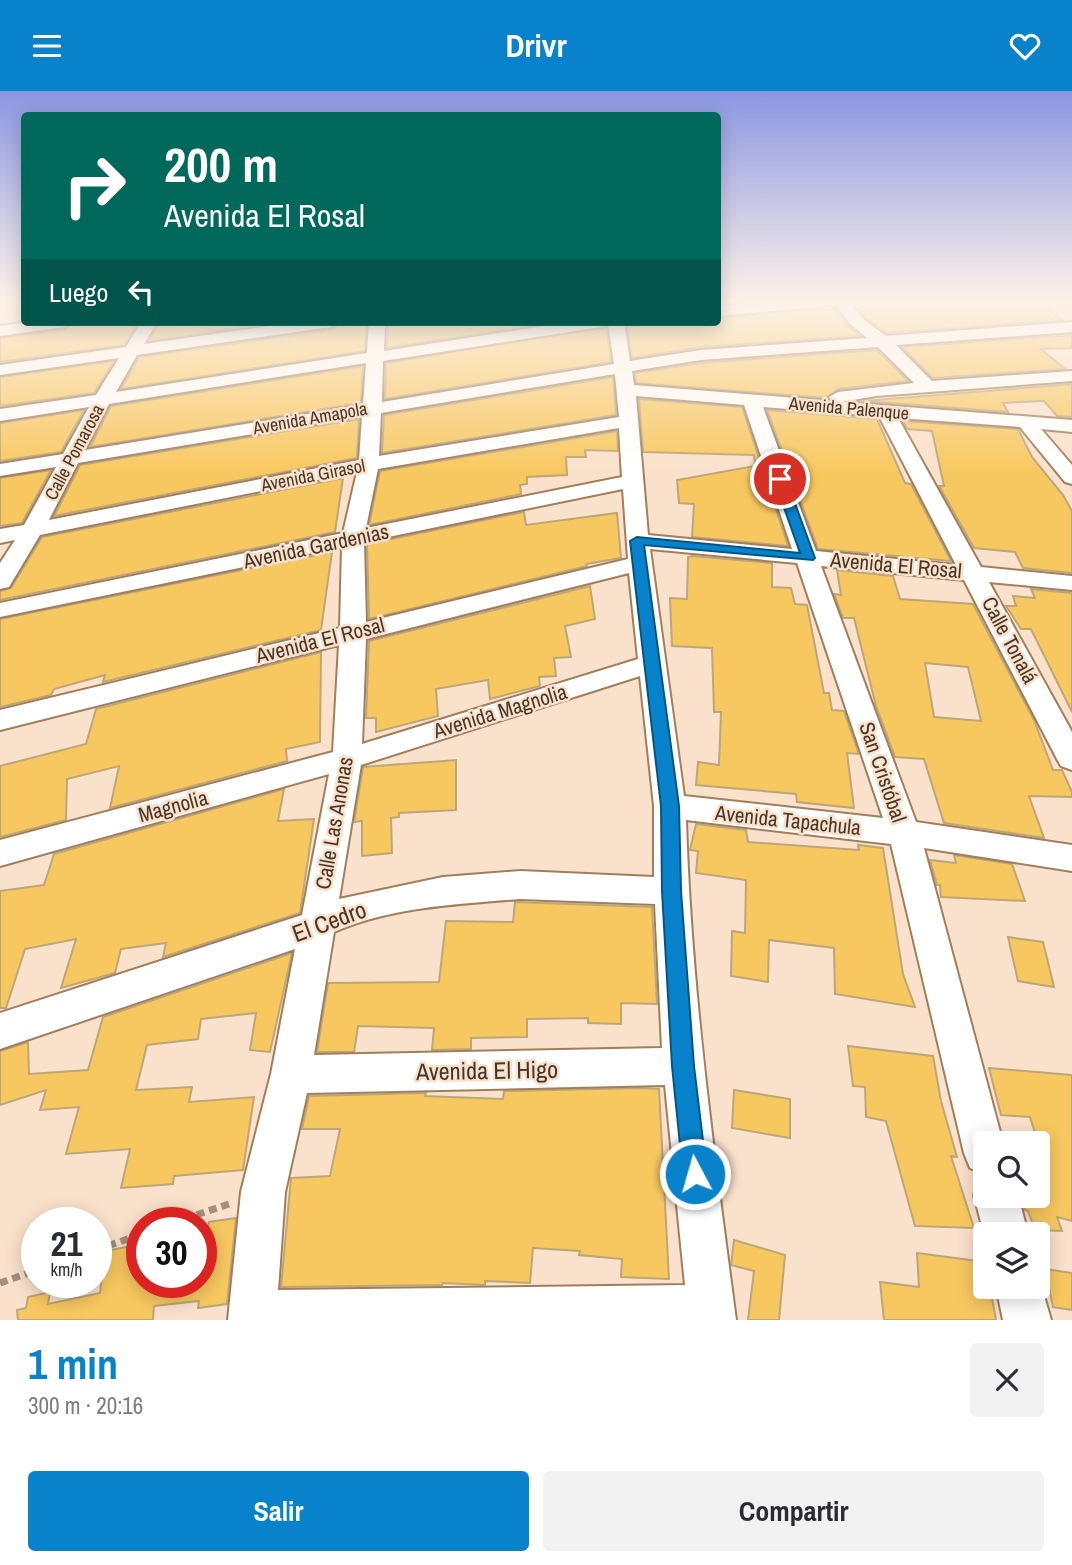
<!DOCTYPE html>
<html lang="es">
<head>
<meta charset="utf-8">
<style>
  :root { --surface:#fff; --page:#f2f2f3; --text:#2b2b33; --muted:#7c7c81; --accent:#0883cb }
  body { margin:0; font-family:"Archivo Narrow",sans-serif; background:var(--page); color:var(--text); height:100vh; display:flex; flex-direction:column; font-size:26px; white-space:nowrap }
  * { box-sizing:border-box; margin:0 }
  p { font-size:23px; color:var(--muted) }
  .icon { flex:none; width:38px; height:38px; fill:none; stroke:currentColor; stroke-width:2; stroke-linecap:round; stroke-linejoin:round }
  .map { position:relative; height:1229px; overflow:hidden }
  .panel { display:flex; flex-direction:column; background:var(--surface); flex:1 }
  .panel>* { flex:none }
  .top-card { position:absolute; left:21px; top:21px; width:700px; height:214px; border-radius:7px; box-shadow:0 4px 18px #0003; background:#00695c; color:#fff; overflow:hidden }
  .tools { position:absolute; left:973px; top:1040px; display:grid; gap:14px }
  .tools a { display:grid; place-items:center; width:77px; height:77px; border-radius:7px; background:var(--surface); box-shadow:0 4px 18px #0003; font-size:35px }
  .speed { position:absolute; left:21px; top:1116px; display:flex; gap:14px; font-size:35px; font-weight:700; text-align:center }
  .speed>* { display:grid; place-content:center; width:91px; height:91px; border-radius:50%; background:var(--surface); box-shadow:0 4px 18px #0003; line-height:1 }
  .speed small { font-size:18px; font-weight:400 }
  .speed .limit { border:10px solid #d22; background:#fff; color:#111 }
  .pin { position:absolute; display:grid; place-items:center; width:60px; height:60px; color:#fff; margin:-30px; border:4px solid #fff; border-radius:50%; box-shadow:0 2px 7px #0007 }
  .me { position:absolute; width:77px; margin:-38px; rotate:354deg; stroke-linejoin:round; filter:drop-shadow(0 0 5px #0008) }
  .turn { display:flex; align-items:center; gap:24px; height:147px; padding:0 28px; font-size:32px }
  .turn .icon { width:91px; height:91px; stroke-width:2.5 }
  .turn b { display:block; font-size:49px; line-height:60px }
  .then { display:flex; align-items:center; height:66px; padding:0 28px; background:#0003; gap:14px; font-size:26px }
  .round { display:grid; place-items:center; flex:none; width:74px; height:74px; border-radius:7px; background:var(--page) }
  .summary { display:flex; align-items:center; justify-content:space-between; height:119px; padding:0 28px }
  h1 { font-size:42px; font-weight:700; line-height:52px; color:var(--accent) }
  .cta { display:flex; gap:14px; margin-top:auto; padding:14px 28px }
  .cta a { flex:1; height:80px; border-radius:7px; background:var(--accent); color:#fff; font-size:28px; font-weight:700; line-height:80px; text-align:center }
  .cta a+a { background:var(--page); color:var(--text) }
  header { display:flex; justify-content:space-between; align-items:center; height:91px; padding:0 28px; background:var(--accent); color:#fff; font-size:32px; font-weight:700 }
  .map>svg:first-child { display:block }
  .building { fill:#f8c860; stroke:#bda678; stroke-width:2; fill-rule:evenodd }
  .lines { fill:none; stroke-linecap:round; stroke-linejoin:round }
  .street-casing { stroke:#a37e5b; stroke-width:4 }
  .path { stroke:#a48f7c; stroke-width:7; stroke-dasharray:8 5; stroke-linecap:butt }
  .street { fill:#fff; fill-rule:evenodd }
  .route { fill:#0883cb; stroke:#055584; stroke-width:2 }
  .labels { text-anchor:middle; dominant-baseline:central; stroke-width:5; stroke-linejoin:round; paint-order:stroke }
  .far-street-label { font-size:18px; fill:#483728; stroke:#fae1cb }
  .street-label { font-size:21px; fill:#483728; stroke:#fae1cb }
  .near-street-label { font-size:24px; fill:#483728; stroke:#fae1cb }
</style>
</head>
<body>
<header><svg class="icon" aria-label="menu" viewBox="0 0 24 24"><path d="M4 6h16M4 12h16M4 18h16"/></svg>Drivr<svg class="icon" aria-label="heart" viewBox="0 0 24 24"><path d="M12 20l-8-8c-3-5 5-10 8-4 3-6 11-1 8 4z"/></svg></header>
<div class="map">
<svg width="1072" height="1229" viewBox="0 0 1072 1229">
  <rect width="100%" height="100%" fill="#fae1cb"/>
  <g class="building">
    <polygon points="863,210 1034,210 1063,229 887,242 865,226 858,217 870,216"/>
    <polygon points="818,218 835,218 849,236 860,245 701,256 632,267 627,235 639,235 637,231 718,231 718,227"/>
    <polygon points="74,231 137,233 124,254 0,271 0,247 64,239"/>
    <polygon points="160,231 279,231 149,250"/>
    <polygon points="344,231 366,231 365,260 121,298 139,266 331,239"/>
    <polygon points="388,231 553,231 387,257"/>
    <polygon points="606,236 611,271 385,308 386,272"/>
    <polygon points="1072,244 1072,257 1041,258 1065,278 933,287 902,256"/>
    <polygon points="877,259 908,290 838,298 827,307 636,292 635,282 701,272"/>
    <polygon points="114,270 94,302 0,315 0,286"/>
    <polygon points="363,275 361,312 90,356 111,315"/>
    <polygon points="613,286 616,324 382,362 384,324"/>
    <polygon points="1072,293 1072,326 1057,325 1044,310 1003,312 1008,321 863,310"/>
    <polygon points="639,308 742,316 788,455 692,446 694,413 679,412 677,389 755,375 754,364 643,361"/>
    <polygon points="84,319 61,361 0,370 0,332"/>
    <polygon points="767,319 877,328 905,392 911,393 951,470 818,458"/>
    <polygon points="359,328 357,367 54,425 80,374"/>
    <polygon points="903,330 1018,338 1032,366 1063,404 1072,420 1072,482 1023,477 1015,461 974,457 939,395 944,395 932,340 907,338"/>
    <polygon points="617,340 618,360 585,359 586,366 566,366 567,384 527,386 527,393 520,394 521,403 369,434 380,380"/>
    <polygon points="51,379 22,432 0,435 0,387"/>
    <polygon points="343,387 335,441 0,509 0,500 11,497 42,446"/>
    <polygon points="524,421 526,434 617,422 621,467 586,473 587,475 369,528 367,453"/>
    <polygon points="332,461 321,539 103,591 105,584 54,598 51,604 0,616 0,528"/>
    <polygon points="692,465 772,472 772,496 791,497 795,513 807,514 824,602 829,602 832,619 844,620 859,663 847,662 854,717 797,711 796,703 696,694 698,671 719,674 721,621 714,621 712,557 672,555 670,507 687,508 688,466"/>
    <path d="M837,479l56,6 7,23 73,5 61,116 19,50h9l10,22v5l-43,-1 15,42 -100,-15 -20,-64 -29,-2 -19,-51 -22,-88h-11l-9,-24 7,1zM925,572l43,4 13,54 -47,-4z"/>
    <polygon points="590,495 595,528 565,535 571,566 554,567 556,585 539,586 540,595 490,608 488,589 436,598 438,625 376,641 376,627 366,627 369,550"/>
    <polygon points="1031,498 1072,502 1072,621 1031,538 1021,538 1006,515 1016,515 1013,505 1035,507"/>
    <polygon points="321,561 320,651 286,658 287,670 110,717 119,675 67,688 66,729 0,746 0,675 86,653 96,618"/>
    <polygon points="456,669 456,719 399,722 399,726 391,727 392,762 362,765 362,730 354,731 363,676"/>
    <polygon points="284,698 278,730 314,728 300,822 163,866 166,852 121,858 115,882 61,897 76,848 25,858 6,917 0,917 0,800 44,794 54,763"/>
    <polygon points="696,733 746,739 748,751 859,759 858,754 883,757 903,883 915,916 835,903 834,857 769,849 768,891 731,885 732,840 745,842 746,789 696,782 698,760 690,759"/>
    <polygon points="954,764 1012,773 1025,810 941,806 940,794 937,794 930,769 956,772"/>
    <polygon points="515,811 652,816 657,913 621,912 621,933 588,932 588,927 527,928 527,946 471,947 471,958 432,959 434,937 358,935 354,961 317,961 328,892 439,891 446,830 513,831"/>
    <polygon points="1008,846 1043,851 1054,896 1018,890"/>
    <polygon points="292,862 270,961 250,959 256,922 201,928 198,948 147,954 136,999 192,996 189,1011 254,1006 243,1079 174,1085 173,1093 121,1097 130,1058 66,1063 79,1016 40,1019 46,999 0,1014 0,960 28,951 29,983 88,979 103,926"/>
    <polygon points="848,955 933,965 941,1010 957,1066 951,1065 974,1137 915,1135 886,1030 866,1026 865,996 853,995"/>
    <polygon points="989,977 1072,984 1072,1130 1057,1126 1062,1140 1035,1139 1028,1120 1025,1119 1021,1104 1038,1104 1038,1089 1044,1089 1038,1052 1030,1026 1001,1024"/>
    <polygon points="640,997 659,998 669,1188 621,1186 622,1168 579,1164 580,1160 533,1157 530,1192 485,1190 485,1194 443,1192 442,1194 281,1196 291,1087 330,1085 340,1038 302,1038 309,1005 426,1002 425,1005 503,1008 504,1000"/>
    <polygon points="734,999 790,1008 790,1047 732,1037"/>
    <polygon points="236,1127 227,1213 198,1217 199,1210 154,1215 153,1229 18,1229 17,1219 26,1217 28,1206 50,1201 48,1213 100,1202 105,1160 142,1153 142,1192 201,1192 201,1135 208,1134 209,1131"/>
    <polygon points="734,1149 785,1164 779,1229 748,1229 754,1180 731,1174"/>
    <polygon points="917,1162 985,1171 985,1195 990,1196 996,1229 884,1229 880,1191 919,1196"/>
    <polygon points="1045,1178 1072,1182 1072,1219 1053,1216"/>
  </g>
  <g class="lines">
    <g class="street-casing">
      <g id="street">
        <path d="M779,210h70l14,18 23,17 186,-14v10l-176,13 36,36 140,-10v10l-196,15 -34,6 230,18v12l-31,-3 31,36v19l-7,-2 -45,-55 -122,-9 83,149 91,9v14l-83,-8 83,150v38l-11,-4 -4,-7 -93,-179 -143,-14 95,256 156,23v26l-148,-23 79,295h-18v31l-15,-6 -6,-15 -73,-309 -205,-24c5,168 28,334 50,500h-508l13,-128 30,-118 24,-125 -295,100v-36l302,-98 27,-141 -329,92v-26l333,-88 6,-107 -339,85v-20l340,-82 2,-81 -342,70v-14l343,-70 14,-61 -317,63 -31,52 -9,2v-26l15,-23 -15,3v-14l24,-4 32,-58 -56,9v-12l63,-10 26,-47 -89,14v-12l96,-14 23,-37 -119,17v-10l126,-18 15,-25h16l-13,22 154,-22h41l-8,5 -194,28 -21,37 251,-39 2,-31h16l-1,29 186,-29h54l6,39 71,-11 166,-12 -16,-13 -15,-20 -118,11v-10zM608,232l6,41 -232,38 1,-41 218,-34zM878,256l36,36 -76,9 -9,5 4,4 -199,-16 -2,-14 69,-11zM366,272l-3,42 -278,45 24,-46zM615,283l4,43 -240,39 2,-43zM636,305l108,9 48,144 -144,-14zM763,316l116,9 77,149 -140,-14zM362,325l-3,44 -310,60 29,-57zM619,337l3,49 -256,51 12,-59zM623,398l5,70 -262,63 -2,-80zM650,458l147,14 86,255 -199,-22zM629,482l9,86 -276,85 4,-105zM640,585l14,130v71l-134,-6 -77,6 -104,22 22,-134zM520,808l135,5 7,144 -348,7 20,-123c57,-25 124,-28 186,-33zM665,994l20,200 -407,5 7,-98 22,-99z"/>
        <polygon points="30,231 72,231 64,236 0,245 0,235"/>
        <polygon points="985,1087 985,1104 1018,1104 1028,1143 985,1143 985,1147 974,1104 981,1089"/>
        <polygon points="1038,1184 1051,1229 1003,1229 996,1195 1038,1195"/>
      </g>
    </g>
    <g class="path">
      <polyline points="172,1132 229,1113"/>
      <polyline points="96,1159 142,1143"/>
      <polyline points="0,1192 37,1179"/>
    </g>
    <use href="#street" class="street"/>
  </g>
  <linearGradient id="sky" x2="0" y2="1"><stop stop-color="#8b96e2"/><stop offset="0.55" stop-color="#fdf2e8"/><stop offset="1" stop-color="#fdf2e8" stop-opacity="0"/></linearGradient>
  <rect width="1072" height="382" fill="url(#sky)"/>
  <polygon class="route" points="780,384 786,388 815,467 813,469 644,454 679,715 681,800 694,975 707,1083 704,1091 695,1095 686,1091 683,1083 672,975 662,800 661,715 630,450 637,446 800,462 774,388"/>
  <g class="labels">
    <g class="far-street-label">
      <text transform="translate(849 317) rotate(5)">Avenida Palenque</text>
      <text transform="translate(310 327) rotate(-10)">Avenida Amapola</text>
      <text transform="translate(74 361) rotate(-62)">Calle Pomarosa</text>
      <text transform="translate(313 384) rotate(-11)">Avenida Girasol</text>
    </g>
    <g class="street-label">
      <text transform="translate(316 455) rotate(-12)">Avenida Gardenias</text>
      <text transform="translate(896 474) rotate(5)">Avenida El Rosal</text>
      <text transform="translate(320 549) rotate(-14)">Avenida El Rosal</text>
      <text transform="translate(1010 549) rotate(62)">Calle Tonalá</text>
      <text transform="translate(500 620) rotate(-17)">Avenida Magnolia</text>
      <text transform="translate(883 681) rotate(71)">San Cristóbal</text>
      <text transform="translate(173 715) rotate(-15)">Magnolia</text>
      <text transform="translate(788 729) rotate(6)">Avenida Tapachula</text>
      <text transform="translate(334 732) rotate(-80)">Calle Las Anonas</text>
    </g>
    <g class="near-street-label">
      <text transform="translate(329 830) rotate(-20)">El Cedro</text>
      <text transform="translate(487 979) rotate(-1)">Avenida El Higo</text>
    </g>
  </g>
</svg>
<div class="tools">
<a><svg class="icon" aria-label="search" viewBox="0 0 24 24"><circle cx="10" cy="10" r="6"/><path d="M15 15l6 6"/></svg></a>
<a><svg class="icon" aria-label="layers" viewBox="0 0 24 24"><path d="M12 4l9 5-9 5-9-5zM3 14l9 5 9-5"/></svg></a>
</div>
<div class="speed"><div>21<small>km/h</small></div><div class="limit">30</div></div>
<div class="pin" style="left:780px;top:388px;background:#d93025"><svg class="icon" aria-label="arrive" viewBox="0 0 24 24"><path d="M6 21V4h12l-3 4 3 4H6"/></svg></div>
<svg class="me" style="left:695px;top:1083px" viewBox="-20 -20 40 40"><circle r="17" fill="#0883cb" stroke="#fff" stroke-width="3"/><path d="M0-11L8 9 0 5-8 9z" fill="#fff"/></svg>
<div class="top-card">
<div class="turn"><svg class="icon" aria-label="right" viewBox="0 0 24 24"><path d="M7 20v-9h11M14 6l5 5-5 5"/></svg><div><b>200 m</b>Avenida El Rosal</div></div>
<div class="then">Luego<svg class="icon" aria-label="left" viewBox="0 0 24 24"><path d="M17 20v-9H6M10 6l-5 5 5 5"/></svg></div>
</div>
</div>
<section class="panel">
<div class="summary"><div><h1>1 min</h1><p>300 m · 20:16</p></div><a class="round"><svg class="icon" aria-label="close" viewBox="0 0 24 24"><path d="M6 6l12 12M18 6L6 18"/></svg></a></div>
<div class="cta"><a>Salir</a><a>Compartir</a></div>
</section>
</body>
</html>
